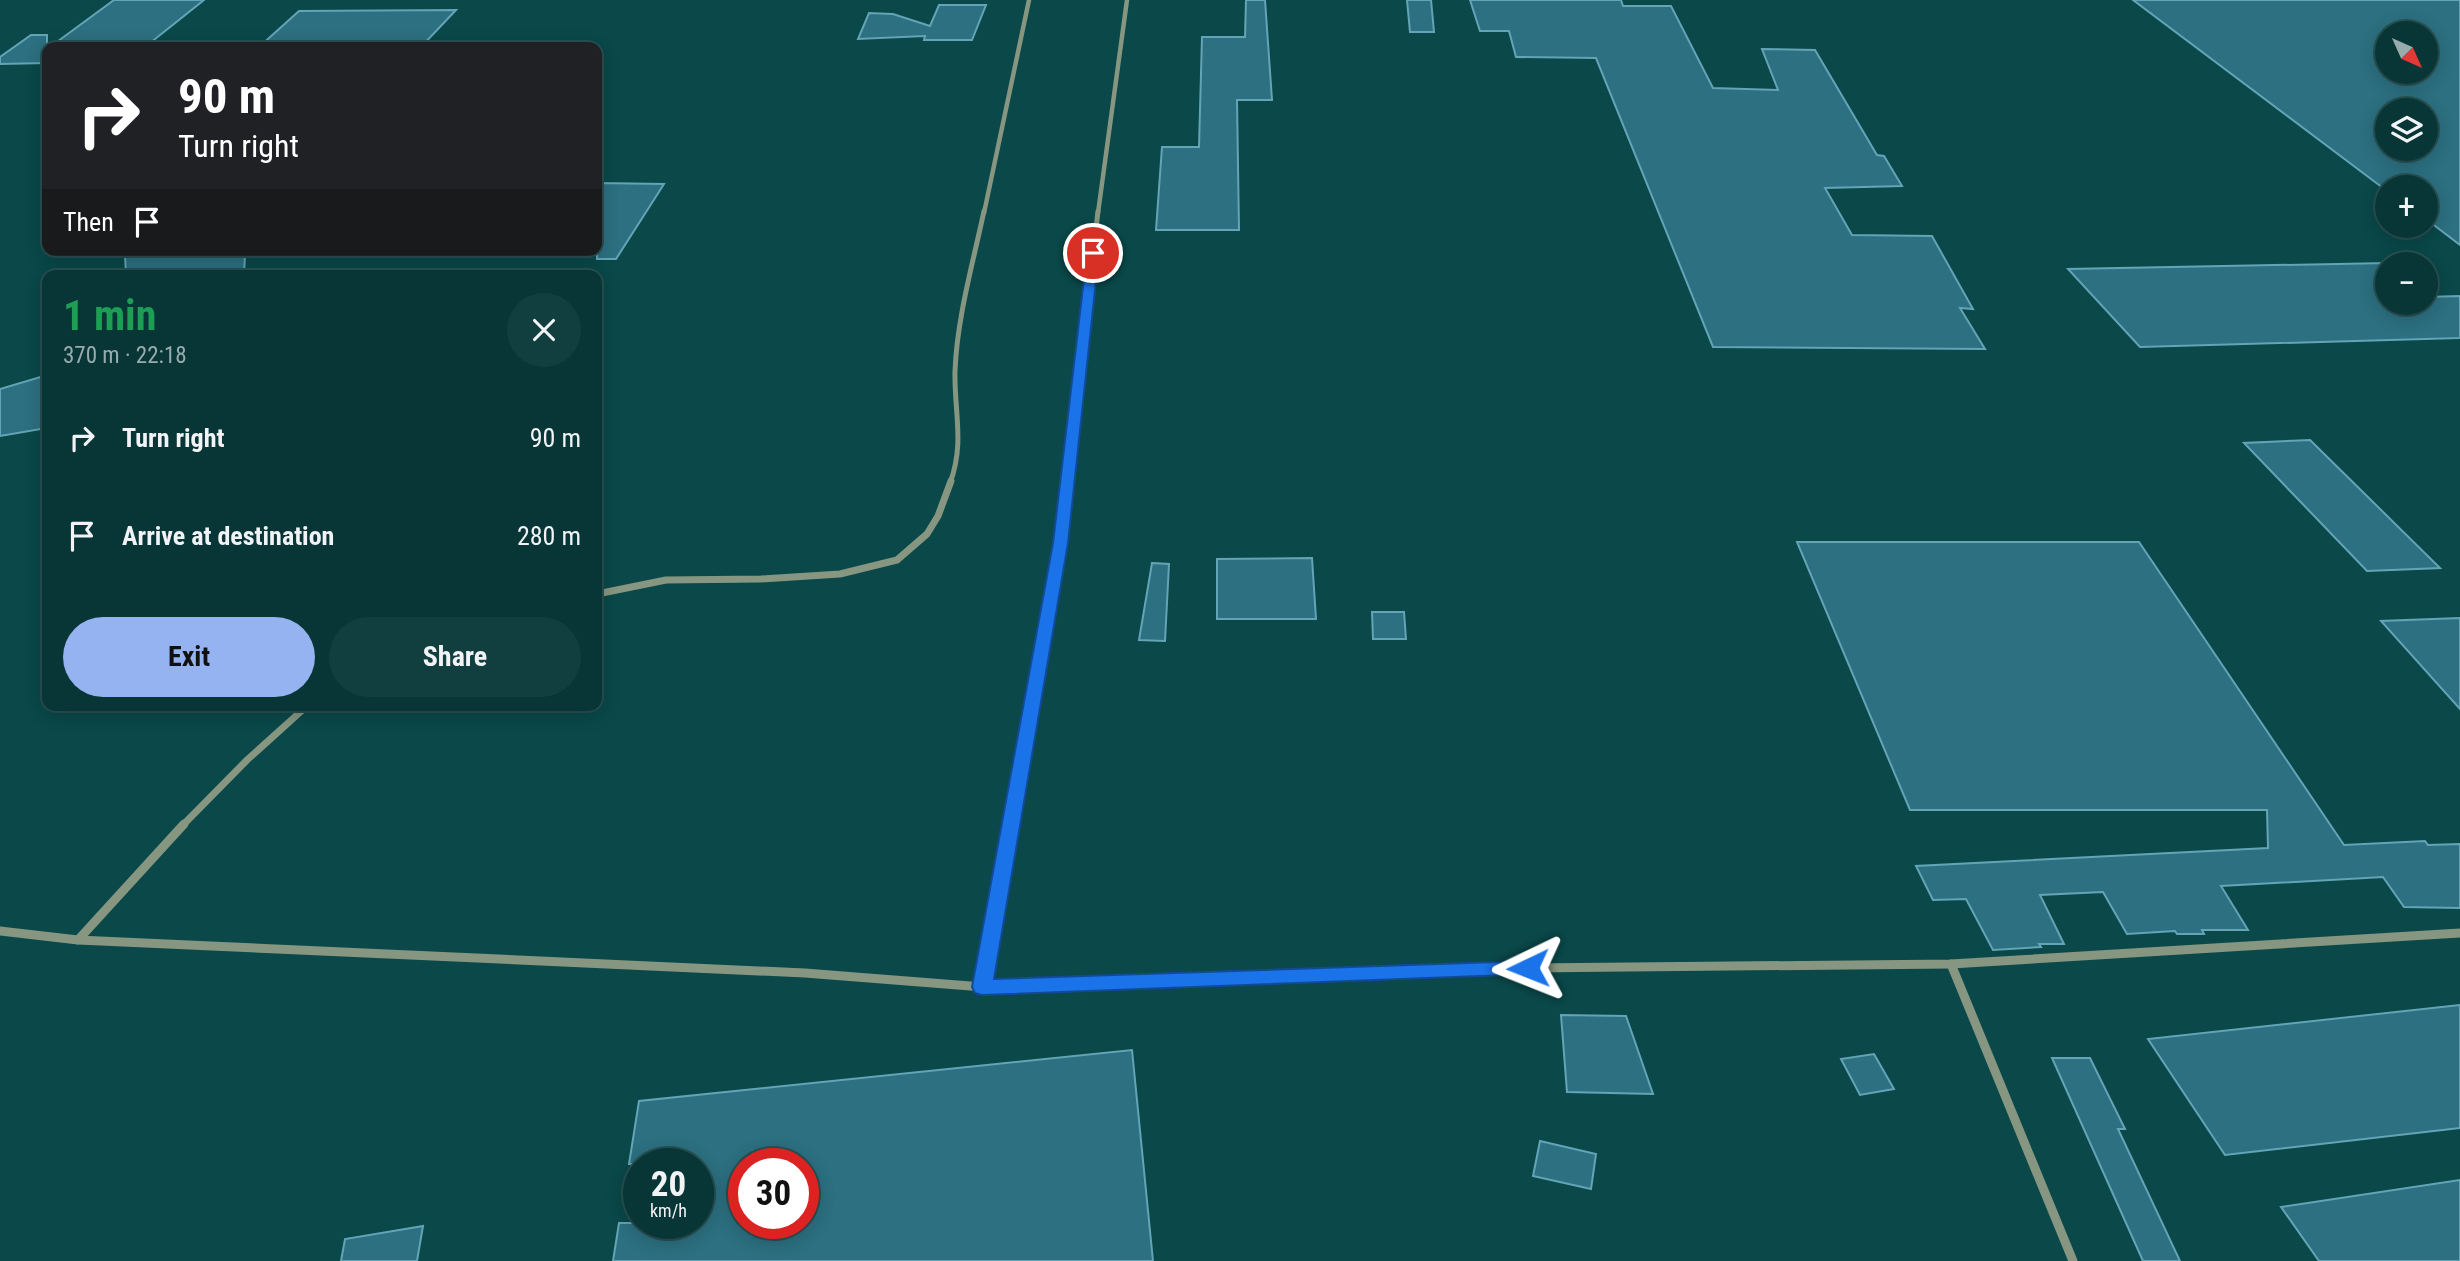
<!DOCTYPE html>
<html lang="en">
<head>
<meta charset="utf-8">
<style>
  :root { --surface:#083637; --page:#113e3f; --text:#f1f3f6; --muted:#98abad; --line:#295052; --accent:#95b2f1 }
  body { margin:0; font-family:"Roboto Condensed",sans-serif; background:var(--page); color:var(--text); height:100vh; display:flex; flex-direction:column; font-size:26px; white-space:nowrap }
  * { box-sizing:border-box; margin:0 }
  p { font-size:23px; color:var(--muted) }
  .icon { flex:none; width:38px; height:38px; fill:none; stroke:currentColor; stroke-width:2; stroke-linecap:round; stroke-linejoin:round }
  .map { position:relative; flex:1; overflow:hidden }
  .side { position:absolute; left:42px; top:270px; width:560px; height:441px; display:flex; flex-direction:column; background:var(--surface); border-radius:14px; box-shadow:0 4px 18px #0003,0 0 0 2px var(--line) }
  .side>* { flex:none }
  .top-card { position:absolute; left:42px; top:42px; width:560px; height:214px; border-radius:14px; box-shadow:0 4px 18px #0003,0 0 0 2px var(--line); background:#202124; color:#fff; overflow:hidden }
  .needle { width:46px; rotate:135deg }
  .fabs { position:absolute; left:2375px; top:21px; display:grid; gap:14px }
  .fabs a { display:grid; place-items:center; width:63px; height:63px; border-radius:50%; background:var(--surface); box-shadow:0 4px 18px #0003,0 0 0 2px var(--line); font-size:35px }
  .speed { position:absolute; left:623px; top:1148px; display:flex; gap:14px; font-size:35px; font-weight:700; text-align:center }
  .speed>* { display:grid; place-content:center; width:91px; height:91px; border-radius:50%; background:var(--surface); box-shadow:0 4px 18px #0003,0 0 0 2px var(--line); line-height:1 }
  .speed small { font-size:18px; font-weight:400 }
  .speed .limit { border:10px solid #d22; background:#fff; color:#111 }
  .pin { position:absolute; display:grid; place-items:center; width:60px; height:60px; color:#fff; margin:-30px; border:4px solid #fff; border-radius:50%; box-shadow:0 2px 7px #0007 }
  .me { position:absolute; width:77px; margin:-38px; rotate:268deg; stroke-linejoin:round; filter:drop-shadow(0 0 5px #0008) }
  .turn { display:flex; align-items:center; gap:24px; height:147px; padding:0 21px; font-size:32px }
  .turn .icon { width:91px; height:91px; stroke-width:2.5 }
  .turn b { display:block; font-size:49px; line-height:60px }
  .then { display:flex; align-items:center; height:66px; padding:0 21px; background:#0003; gap:14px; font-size:26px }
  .round { display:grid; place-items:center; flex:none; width:74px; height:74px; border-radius:37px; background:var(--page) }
  .headline { display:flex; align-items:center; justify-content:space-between; height:119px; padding:0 21px }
  h1 { font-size:42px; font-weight:700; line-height:52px; color:#1e9e55 }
  .primary-button { display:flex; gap:14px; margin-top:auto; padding:14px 21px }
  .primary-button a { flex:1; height:80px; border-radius:42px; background:var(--accent); color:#111; font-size:28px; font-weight:700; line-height:80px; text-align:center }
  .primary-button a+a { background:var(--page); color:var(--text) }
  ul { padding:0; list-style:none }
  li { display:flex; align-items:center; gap:21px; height:98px; padding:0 21px }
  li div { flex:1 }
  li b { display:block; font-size:26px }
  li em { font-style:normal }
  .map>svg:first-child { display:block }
  .building { fill:#2c7081; stroke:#63a4b7; stroke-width:2; fill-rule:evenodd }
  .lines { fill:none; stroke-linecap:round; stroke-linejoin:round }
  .street-far3 { stroke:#869680; stroke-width:4.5 }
  .street-far2 { stroke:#869680; stroke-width:5 }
  .street-far1 { stroke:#869680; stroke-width:7 }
  .street { stroke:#869680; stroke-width:9 }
  .route { fill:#1a73e8; stroke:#114b97; stroke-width:2 }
</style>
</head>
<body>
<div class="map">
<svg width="2460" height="1261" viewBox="0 0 2460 1261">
  <rect width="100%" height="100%" fill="#0a4849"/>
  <g class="building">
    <polygon points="114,0 204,0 145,47 50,47"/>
    <polygon points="1246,0 1265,0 1272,100 1237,100 1239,230 1156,230 1162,147 1199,147 1202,37 1245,37"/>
    <polygon points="1407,0 1431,0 1434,32 1410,32"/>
    <polygon points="1470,0 1621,0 1623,6 1671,6 1713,88 1778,90 1762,49 1815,50 1877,155 1884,156 1902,186 1825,188 1852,235 1932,236 1973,309 1960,308 1985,349 1713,347 1596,58 1516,57 1509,31 1480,31"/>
    <path d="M2133,0h327v245l-34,-26v-32h-39v4zM2387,33h39v39h-39zM2387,110h39v39h-39z"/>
    <polygon points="939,5 986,5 972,40 924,40 925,36 858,39 869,13 893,14 930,26"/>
    <polygon points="456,10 421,47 259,47 299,11"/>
    <polygon points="31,35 47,35 47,63 0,64 0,57"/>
    <polygon points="597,183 664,184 616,259 597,259"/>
    <polygon points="184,251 245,254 244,275 126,275 125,256"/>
    <polygon points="2387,263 2387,303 2426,303 2426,297 2460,296 2460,338 2140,347 2068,269"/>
    <polygon points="47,375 47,428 0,436 0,389"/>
    <polygon points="2310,440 2440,568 2367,571 2244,443"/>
    <polygon points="1797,542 2139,542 2344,845 2425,841 2428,845 2460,844 2460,908 2404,907 2383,877 2221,886 2248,930 2202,930 2204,934 2177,934 2175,931 2127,934 2103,892 2040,895 2064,944 2039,944 2041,947 1993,950 1966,899 1933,900 1916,866 2268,848 2267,810 1910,810"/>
    <polygon points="1312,558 1316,619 1217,619 1217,559"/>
    <polygon points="1152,563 1169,564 1165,641 1139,640"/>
    <polygon points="1372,612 1404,612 1406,639 1373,639"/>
    <polygon points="2460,618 2460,709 2381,621"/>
    <polygon points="2460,1005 2460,1128 2225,1155 2148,1039"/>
    <polygon points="1561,1015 1626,1016 1653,1094 1567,1092"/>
    <path d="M1132,1050l21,211h-540l6,-38h79v-59h-69l10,-63zM744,1164h59v59h-59z"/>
    <polygon points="1874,1054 1894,1089 1860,1095 1841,1059"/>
    <polygon points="2052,1058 2090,1058 2125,1129 2118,1129 2180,1261 2143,1261"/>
    <polygon points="1540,1141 1596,1154 1591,1189 1533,1176"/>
    <polygon points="2460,1180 2460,1261 2319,1261 2281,1207"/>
    <polygon points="423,1226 417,1261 341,1261 345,1239"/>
  </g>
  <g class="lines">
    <g class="street-far3">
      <polyline points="984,213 1029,0"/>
      <polyline points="1098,213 1127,0"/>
    </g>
    <g class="street-far2">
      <path d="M950,483c15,-40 4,-71 5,-112 2,-53 18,-108 29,-160"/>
      <polyline points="1067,483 1098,211"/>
    </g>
    <g class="street-far1">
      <polyline points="597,594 666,580 761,579 840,574 897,560 927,534 938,516 951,481"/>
      <polyline points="182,826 247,760 308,705"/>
      <polyline points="1011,826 1060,543 1067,481"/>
    </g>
    <g class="street">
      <polyline points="0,931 78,940 805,973 983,987 1528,968 1951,964 2460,933"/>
      <polyline points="78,940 184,824"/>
      <polyline points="1951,964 2073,1261"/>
      <polyline points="983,987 1011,824"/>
    </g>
  </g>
  <polygon class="route" points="1093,250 1099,253 1068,543 994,979 1528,961 1535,963 1538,968 1535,974 982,995 975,993 972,987 1053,543 1087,253"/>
</svg>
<div class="fabs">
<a><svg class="needle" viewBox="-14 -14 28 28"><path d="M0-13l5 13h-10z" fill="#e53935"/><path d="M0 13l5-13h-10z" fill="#98abad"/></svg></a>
<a><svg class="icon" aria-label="layers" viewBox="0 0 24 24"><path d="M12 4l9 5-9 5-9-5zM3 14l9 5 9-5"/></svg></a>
<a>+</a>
<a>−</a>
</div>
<div class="speed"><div>20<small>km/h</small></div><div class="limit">30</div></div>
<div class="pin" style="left:1093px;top:253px;background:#d93025"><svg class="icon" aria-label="arrive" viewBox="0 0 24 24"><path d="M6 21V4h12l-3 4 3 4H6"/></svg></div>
<svg class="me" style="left:1528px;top:968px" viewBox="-20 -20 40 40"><path d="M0-17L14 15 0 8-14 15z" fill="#1a73e8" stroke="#fff" stroke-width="4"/></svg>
<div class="top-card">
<div class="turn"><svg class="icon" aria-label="right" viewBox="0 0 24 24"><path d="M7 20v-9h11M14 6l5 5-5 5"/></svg><div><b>90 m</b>Turn right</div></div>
<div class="then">Then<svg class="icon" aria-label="arrive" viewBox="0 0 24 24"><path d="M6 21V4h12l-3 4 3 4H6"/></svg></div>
</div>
<section class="side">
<div class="headline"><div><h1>1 min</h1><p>370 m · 22:18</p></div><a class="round"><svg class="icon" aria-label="close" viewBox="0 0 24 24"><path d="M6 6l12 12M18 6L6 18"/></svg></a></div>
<ul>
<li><svg class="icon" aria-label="right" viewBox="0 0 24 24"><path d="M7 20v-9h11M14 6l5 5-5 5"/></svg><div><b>Turn right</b></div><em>90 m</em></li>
<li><svg class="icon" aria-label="arrive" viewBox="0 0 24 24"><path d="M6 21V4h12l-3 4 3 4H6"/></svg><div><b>Arrive at destination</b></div><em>280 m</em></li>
</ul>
<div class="primary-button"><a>Exit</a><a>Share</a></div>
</section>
</div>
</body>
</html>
